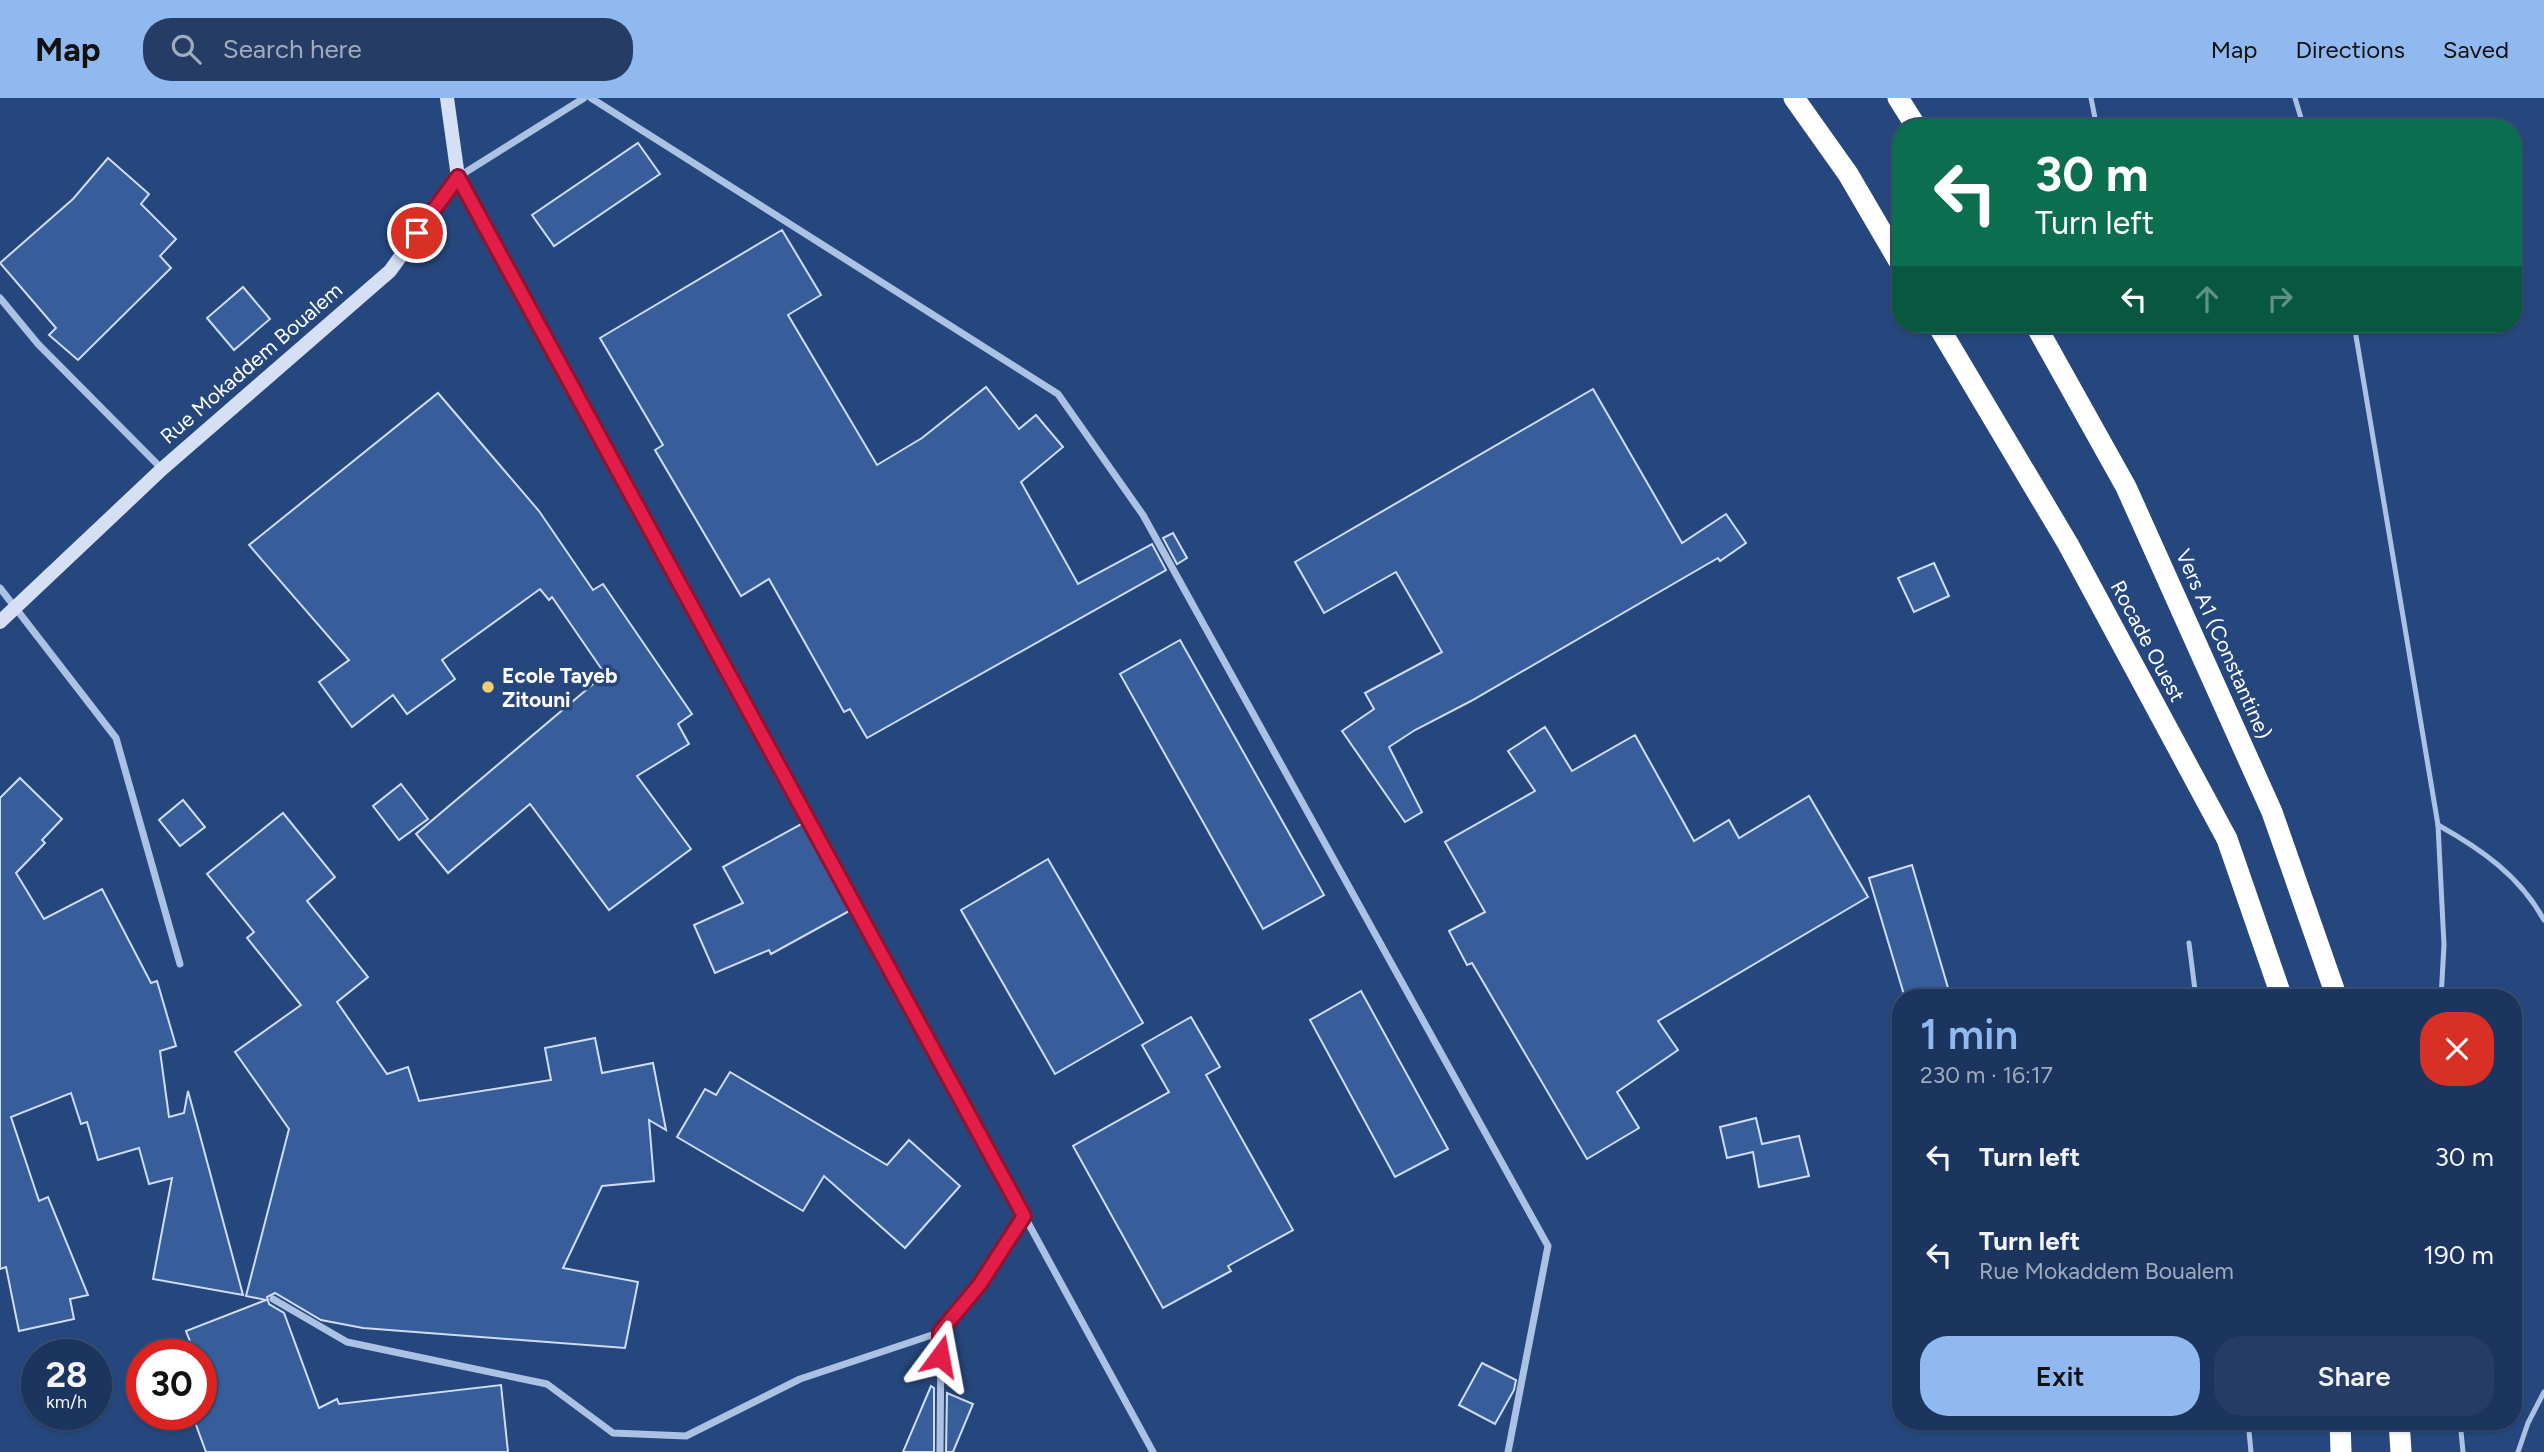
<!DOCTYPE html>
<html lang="en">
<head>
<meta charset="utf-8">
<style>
  :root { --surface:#1c355e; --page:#253d64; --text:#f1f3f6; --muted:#a0abbc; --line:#3a5073; --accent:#90b9f0 }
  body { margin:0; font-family:Figtree,sans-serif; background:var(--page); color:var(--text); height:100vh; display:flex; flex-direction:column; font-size:26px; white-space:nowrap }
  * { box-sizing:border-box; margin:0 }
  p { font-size:23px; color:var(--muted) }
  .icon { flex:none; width:38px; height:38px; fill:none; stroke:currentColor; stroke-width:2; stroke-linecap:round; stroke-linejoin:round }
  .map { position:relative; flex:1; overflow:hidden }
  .sheet { position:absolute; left:1892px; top:891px; width:630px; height:441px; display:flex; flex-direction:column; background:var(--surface); border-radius:28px; box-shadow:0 2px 5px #0004,0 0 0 2px var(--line) }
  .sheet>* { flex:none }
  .guide { position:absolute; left:1892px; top:21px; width:630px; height:214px; border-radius:28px; box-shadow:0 2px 5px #0004,0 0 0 2px var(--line); background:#0b6e4f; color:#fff; overflow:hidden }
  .speed { position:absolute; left:21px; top:1241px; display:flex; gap:14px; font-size:35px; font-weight:700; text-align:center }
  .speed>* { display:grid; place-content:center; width:91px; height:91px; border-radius:50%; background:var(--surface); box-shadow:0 2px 5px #0004,0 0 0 2px var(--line); line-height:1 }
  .speed small { font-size:18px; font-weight:400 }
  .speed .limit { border:10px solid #d22; background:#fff; color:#111 }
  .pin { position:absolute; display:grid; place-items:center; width:60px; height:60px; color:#fff; margin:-30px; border:4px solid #fff; border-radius:50%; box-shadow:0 2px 7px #0007 }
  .me { position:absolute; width:77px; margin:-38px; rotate:13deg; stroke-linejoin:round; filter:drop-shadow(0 0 5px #0008) }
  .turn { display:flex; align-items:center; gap:24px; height:147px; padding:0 28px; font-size:32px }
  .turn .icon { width:91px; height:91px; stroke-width:2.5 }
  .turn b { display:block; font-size:49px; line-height:60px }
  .lanes { display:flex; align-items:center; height:66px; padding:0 28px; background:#0003; justify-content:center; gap:35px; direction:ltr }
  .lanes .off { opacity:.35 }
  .round { display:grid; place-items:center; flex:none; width:74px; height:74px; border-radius:28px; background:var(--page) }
  .summary { display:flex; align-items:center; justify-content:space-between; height:119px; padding:0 28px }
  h1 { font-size:42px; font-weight:600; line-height:52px; color:var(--accent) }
  .button { display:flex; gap:14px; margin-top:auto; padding:14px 28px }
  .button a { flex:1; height:80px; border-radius:28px; background:var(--accent); color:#111; font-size:28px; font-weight:600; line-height:80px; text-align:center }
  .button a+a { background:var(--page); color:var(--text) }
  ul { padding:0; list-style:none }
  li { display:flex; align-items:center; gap:21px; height:98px; padding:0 28px }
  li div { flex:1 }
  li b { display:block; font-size:26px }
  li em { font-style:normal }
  header { display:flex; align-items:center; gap:42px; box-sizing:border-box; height:98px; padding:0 35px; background:var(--accent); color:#111 }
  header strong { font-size:33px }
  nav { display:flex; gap:38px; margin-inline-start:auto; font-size:24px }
  .search { width:490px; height:63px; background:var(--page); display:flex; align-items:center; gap:18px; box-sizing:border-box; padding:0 24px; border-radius:28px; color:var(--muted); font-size:26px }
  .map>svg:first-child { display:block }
  .building { fill:#375d9a; stroke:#ceddf4; stroke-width:2 }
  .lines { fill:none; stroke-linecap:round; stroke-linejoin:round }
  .lane { stroke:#acc2e5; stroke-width:5 }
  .street { stroke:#acc2e5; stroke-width:7 }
  .secondary { stroke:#d5e0f5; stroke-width:14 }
  .highway { stroke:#fff; stroke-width:21 }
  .route-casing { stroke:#92132f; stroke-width:18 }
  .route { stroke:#e11d48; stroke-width:12 }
  .poi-dot { fill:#edd171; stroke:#26477d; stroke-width:2.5 }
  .labels { text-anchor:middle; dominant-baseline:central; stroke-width:7; stroke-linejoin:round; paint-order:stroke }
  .street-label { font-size:21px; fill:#fff; stroke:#26477d }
  .poi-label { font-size:21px; font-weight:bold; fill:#fff; stroke:#26477d; text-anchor:start }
</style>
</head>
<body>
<header>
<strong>Map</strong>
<div class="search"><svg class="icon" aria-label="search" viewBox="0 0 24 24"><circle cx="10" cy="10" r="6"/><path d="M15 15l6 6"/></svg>Search here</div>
<nav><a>Map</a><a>Directions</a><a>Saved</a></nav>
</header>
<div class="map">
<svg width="2544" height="1354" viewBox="0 0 2544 1354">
  <rect width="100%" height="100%" fill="#26477d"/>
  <g class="building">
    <polygon points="638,45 660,76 554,148 532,117"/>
    <polygon points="108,60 149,96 141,106 176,141 160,158 171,170 78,262 49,237 56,230 0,165 73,101"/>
    <polygon points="782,132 821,197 788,217 877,367 922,340 986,289 1019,331 1036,317 1063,349 1021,384 1078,486 1152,446 1166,472 867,640 850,611 844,614 769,481 741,498 655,352 663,347 600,240"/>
    <polygon points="243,189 270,221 234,252 207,220"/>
    <polygon points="1593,291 1682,445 1726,416 1746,445 1720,463 1718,460 1471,603 1415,632 1389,649 1422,714 1405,724 1342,633 1374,611 1365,595 1442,554 1396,474 1324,515 1295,464"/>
    <polygon points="438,295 539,413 593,492 603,486 692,616 678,626 689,646 637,678 691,751 609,812 530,706 448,775 416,736 605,576 552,499 549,502 540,491 442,562 455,581 407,616 393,597 352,629 319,584 349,562 249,447"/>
    <polygon points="1173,435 1187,460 1177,466 1163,440"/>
    <polygon points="1934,465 1949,498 1914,514 1898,480"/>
    <polygon points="1180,542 1324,797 1263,831 1120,576"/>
    <polygon points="1545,629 1572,673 1635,637 1694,743 1729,722 1739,740 1809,698 1868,799 1658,923 1678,952 1617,994 1639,1030 1587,1061 1472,865 1467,867 1449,833 1485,814 1445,744 1535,693 1508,653"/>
    <polygon points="20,680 62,721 42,742 45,745 16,775 44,821 102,791 151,885 157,883 176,948 160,953 169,1019 184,1015 188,993 243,1197 153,1181 172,1080 149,1086 139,1050 98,1062 87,1024 81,1026 71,995 11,1019 39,1103 48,1099 88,1197 70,1201 74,1221 19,1233 6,1169 0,1171 0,700"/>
    <polygon points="401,686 428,721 399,742 373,708"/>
    <polygon points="183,702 205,729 180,748 159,722"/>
    <polygon points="283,715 335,779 307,803 368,879 337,904 387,976 408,969 419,1003 551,982 545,950 595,940 602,975 653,965 666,1032 649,1022 654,1083 602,1088 563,1170 638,1184 625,1250 363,1230 321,1222 275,1195 267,1199 269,1206 284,1215 319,1310 337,1301 339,1306 501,1287 508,1354 206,1354 192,1316 201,1316 201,1256 195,1256 186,1233 266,1202 246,1198 289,1031 235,954 301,907 247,840 254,834 207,776"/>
    <polygon points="803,725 851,812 771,856 769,852 715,875 694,827 743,805 723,769"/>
    <polygon points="1048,761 1143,925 1055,976 961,812"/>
    <polygon points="1912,767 1951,900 1905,900 1869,780"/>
    <polygon points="1361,893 1448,1051 1395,1079 1310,922"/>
    <polygon points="1191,919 1220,969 1206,977 1293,1132 1228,1168 1231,1173 1163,1210 1073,1048 1169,994 1142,947"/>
    <polygon points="730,974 887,1067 909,1042 960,1088 905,1150 824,1078 803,1113 677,1039 705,991 716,997"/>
    <polygon points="1756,1020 1762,1046 1799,1038 1809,1078 1759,1089 1753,1054 1727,1060 1720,1029"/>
    <polygon points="1482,1265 1516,1282 1514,1292 1495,1326 1459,1307"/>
    <polygon points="931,1288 934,1290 934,1354 903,1354"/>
    <polygon points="947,1295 973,1306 953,1354 946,1354"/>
  </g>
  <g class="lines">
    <g class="lane">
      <polyline points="2091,0 2097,30"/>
      <polyline points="2295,0 2304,30"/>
      <polyline points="2354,226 2438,727 2444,847 2441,900"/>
      <path d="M2438,727c43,24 82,51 106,95"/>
      <polyline points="2189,845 2196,900"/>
      <polyline points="2248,1323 2251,1354"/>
      <polyline points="2460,1323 2463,1354"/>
      <polyline points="2518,1354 2528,1325 2544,1294"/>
    </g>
    <g class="street">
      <polyline points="584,0 458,79 1153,1354"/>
      <polyline points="591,0 1058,296 1143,417 1548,1148 1508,1354"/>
      <polyline points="0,200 38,246 162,371"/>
      <polyline points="0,490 116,640 180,866"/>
      <polyline points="273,1201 347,1244 547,1286 613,1335 686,1338 800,1281 941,1234 980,1186 1024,1118"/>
      <polyline points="940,1354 941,1234"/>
    </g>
    <polyline class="secondary" points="0,524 162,371 390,173 458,79 447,0"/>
    <g class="highway">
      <polyline points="1794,0 1848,76 1900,165"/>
      <polyline points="1898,0 1917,30"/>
      <polyline points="1937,226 2068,446 2227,741 2282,900"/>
      <polyline points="2035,226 2126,389 2272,714 2337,900"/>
      <polyline points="2340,1323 2341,1354"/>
      <polyline points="2399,1323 2401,1354"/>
    </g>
  </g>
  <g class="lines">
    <g class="route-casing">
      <polyline id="route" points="417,135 458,79 1024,1118 980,1186 940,1234 940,1258"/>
    </g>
    <use href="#route" class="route"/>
  </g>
  <circle class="poi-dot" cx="488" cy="589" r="7"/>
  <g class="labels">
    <g class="street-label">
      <text transform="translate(251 265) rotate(-41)">Rue Mokaddem Boualem</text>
      <text transform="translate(2148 543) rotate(62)">Rocade Ouest</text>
      <text transform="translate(2224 546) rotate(66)">Vers A1 (Constantine)</text>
    </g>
    <g class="poi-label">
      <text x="502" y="577">Ecole Tayeb<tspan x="502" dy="24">Zitouni</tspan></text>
    </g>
  </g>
</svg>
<div class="speed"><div>28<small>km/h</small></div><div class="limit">30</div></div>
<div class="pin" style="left:417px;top:135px;background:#d93025"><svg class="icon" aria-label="arrive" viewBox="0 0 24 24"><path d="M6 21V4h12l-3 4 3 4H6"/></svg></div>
<svg class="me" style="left:940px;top:1258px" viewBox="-20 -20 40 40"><path d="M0-17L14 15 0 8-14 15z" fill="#e11d48" stroke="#fff" stroke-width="4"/></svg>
<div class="guide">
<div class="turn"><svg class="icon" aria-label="left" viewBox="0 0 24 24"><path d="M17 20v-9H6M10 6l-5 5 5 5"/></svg><div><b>30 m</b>Turn left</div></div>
<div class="lanes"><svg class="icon" aria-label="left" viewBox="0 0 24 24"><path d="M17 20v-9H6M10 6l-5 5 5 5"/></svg><svg class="icon off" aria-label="ahead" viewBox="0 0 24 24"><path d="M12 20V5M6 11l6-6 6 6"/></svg><svg class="icon off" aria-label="right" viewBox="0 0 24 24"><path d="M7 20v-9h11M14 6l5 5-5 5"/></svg></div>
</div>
<section class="sheet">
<div class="summary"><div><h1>1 min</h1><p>230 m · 16:17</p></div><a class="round" style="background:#d93025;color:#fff"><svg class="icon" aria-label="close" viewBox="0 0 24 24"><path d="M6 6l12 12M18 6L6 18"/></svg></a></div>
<ul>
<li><svg class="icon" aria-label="left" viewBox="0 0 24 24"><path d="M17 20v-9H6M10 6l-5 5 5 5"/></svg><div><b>Turn left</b></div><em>30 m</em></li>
<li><svg class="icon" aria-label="left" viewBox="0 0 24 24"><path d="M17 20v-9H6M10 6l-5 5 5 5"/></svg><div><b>Turn left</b><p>Rue Mokaddem Boualem</p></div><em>190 m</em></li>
</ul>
<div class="button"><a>Exit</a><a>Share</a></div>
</section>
</div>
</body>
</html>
